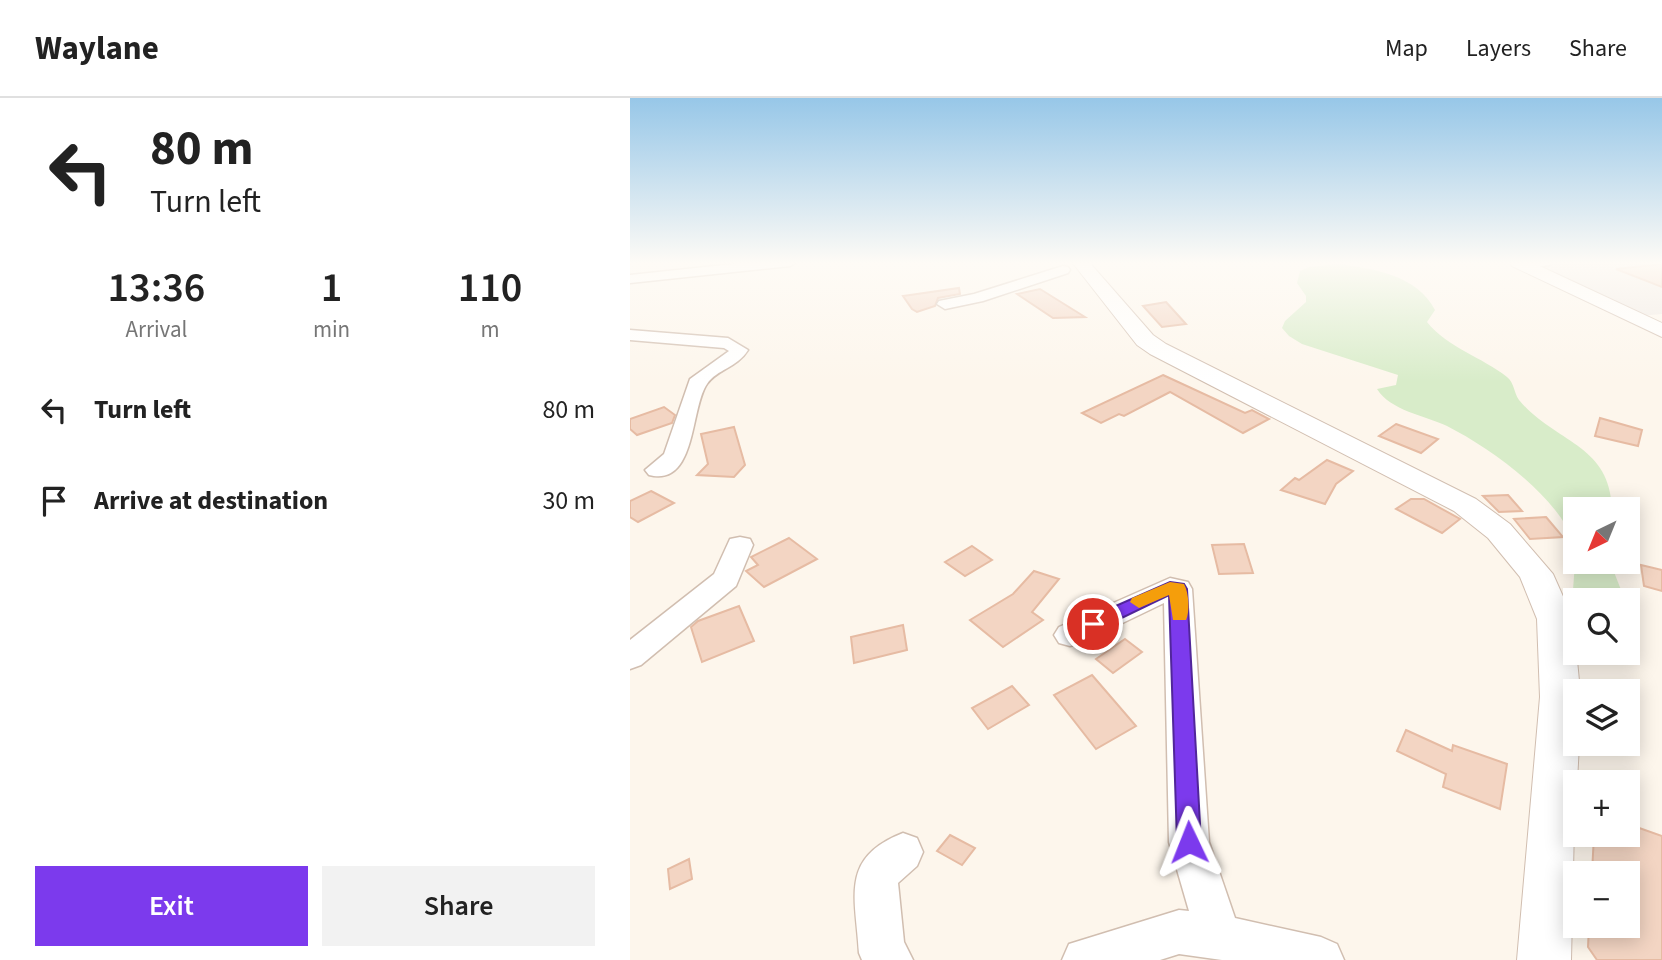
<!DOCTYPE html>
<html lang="en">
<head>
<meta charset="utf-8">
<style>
  :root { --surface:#fff; --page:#f2f2f2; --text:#222; --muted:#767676; --line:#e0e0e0; --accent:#7c3aed }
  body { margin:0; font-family:"Source Sans 3",sans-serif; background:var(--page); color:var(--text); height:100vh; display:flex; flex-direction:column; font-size:26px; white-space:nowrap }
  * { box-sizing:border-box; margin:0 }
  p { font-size:23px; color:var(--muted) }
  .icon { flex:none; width:38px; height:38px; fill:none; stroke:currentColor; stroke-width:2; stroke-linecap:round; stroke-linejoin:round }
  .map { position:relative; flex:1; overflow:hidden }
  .details { display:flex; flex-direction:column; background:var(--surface); width:630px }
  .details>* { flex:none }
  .guide { background:#fff; color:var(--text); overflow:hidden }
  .needle { width:46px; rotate:223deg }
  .tools { position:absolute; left:933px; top:399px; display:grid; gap:14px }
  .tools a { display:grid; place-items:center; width:77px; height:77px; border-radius:0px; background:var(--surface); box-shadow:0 4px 18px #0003; font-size:35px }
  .pin { position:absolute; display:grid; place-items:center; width:60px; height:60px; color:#fff; margin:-30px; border:4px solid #fff; border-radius:50%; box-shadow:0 2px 7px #0007 }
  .me { position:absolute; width:77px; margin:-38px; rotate:358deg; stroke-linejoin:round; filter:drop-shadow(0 0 5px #0008) }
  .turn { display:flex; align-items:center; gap:24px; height:147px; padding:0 35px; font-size:32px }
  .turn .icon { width:91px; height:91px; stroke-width:2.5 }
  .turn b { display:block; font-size:49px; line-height:60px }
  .eta { display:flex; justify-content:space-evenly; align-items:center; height:119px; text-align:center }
  .eta b { font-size:42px; font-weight:600; line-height:49px }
  .cta { display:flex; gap:14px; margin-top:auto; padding:14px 35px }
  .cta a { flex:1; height:80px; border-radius:0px; background:var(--accent); color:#fff; font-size:28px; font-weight:600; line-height:80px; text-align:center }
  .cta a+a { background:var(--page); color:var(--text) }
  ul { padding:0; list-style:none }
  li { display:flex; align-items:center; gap:21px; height:91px; padding:0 35px }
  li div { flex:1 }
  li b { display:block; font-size:26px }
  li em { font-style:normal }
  header { display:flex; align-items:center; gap:42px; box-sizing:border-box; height:98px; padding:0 35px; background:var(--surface); border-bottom:2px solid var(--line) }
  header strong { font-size:33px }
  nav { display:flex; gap:38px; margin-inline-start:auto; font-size:24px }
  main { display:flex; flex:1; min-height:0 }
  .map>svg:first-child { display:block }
  .industrial { fill:#efe9e4 }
  .green { fill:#d8ecc9 }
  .building { fill:#f3d5c3; stroke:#e6bba3; stroke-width:2 }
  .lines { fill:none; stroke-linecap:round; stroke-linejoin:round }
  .minor-casing { stroke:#d1beb0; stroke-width:3 }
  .tertiary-casing { stroke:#d1beb0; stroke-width:2 }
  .minor { fill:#fff; fill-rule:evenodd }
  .tertiary { fill:#fff; fill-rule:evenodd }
  .route { fill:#7c3aed; stroke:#51269a; stroke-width:2 }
  .slow { fill:#f59e0b }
</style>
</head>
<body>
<header>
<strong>Waylane</strong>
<nav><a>Map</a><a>Layers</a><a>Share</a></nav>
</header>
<main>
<section class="details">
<div class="guide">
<div class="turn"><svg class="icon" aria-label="left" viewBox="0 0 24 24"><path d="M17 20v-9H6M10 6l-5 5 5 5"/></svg><div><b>80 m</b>Turn left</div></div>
</div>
<div class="eta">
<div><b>13:36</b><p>Arrival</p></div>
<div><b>1</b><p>min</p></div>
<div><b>110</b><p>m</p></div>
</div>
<ul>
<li><svg class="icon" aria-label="left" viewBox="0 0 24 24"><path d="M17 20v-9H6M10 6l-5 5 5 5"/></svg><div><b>Turn left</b></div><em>80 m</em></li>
<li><svg class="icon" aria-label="arrive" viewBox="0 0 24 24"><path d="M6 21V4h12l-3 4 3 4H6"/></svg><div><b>Arrive at destination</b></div><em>30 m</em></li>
</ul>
<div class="cta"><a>Exit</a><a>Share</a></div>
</section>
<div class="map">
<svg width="1032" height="862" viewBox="0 0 1032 862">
  <rect width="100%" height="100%" fill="#fdf6ec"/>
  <polygon class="industrial" points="932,164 1032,164 1032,216 1009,218 902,168"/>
  <g class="green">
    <path d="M709,166c35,5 78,11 96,46l-8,12c21,26 55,35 80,55 7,5 7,16 12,23 36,43 91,44 93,109h-37v36c-16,-48 -83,-96 -128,-119 -23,-11 -56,-15 -70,-37l19,-4 2,-10 -96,-31 -13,-8 -7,-8 3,-7 21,-19v-6l-9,-13 3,-12 9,-4z"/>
    <polygon points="945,464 984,464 984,474 995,502 945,502 945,544 940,535"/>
  </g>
  <g class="building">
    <polygon points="1032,166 1032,189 986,171"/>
    <polygon points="329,190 330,196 308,200 305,208 287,214 282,211 273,198"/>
    <polygon points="410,191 455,219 423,220 387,196"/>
    <polygon points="536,204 556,226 532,229 513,208"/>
    <polygon points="533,277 615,315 622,312 639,321 613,335 540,294 494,318 489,316 471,325 452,315"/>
    <polygon points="34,309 45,317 42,325 7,337 0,331 0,321"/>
    <polygon points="970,320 1012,332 1008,348 965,338"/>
    <polygon points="766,326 808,341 791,355 749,338"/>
    <polygon points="104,329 115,367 104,379 67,377 78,366 71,336"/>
    <polygon points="697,362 723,373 706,386 695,406 651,392 665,380 669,382"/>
    <polygon points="21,393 44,405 8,424 0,419 0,403"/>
    <polygon points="878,397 892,413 869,414 853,398"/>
    <polygon points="781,401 794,401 830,421 812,435 766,411"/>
    <polygon points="916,419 933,439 900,441 884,421"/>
    <polygon points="159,440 187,461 134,489 116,473 128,467 121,459"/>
    <polygon points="614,446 623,475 589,476 582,447"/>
    <polygon points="342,448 362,462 335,478 315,464"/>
    <polygon points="1011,467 1032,472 1032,493 1014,488"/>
    <polygon points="404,473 429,481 402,514 413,522 373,549 340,522 383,496"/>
    <polygon points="109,508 124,543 72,564 61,529 68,523"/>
    <polygon points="273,527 277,552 224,565 221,539"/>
    <polygon points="495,541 512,554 483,575 466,561"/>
    <polygon points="462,577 506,628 466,651 424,597"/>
    <polygon points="382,588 399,607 358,631 342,610"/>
    <polygon points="776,632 822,653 823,647 877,666 870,711 813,689 816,676 767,653"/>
    <polygon points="998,726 1032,738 1032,862 967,862 958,849 959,828 998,828 998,775 962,775 964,737 998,737"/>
    <polygon points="320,737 345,750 332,767 307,753"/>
    <polygon points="59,761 62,781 40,791 38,771"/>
  </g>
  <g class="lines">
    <g class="minor-casing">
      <g id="minor">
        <polygon points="122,164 167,164 160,168 0,185 0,177"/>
        <polygon points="890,164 921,164 919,167 894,171 887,167"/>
        <polygon points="433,168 438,169 440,172 438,175 353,203 315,211 307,206 309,203 344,196"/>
        <path d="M0,232l98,8 20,12c-11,18 -31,19 -41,34 -17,24 -10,103 -58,91l-4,-5 19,-16 26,-75 39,-28 -5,-3 -94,-8z"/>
        <polygon points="110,439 120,441 123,447 106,488 11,567 0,571 0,542 84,476 100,441"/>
        <polygon points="540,480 558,484 562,491 579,744 605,820 691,839 707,846 714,862 592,862 549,856 530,862 432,862 439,846 549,812 559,813 539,744 534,505 451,545 440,548 429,545 424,537 429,529"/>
        <path d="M273,735l14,5 6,14 -6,14 -19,17 6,59 9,18h-51l-3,-7c-3,-56 -20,-95 44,-120z"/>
      </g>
    </g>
    <g class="tertiary-casing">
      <g id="tertiary">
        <polygon points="442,164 459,164 523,237 536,246 846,401 880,426 923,476 943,521 950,593 945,593 945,646 949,646 947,684 945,684 941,862 887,862 910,599 907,521 890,479 858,440 824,413 520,256 507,247"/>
        <polygon points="880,164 901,164 1032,225 1032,239 882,168"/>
      </g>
    </g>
    <use href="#minor" class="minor"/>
    <use href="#tertiary" class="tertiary"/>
  </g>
  <linearGradient id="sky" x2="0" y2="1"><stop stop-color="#97c7e8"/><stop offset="0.58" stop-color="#fefbf6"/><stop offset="1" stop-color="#fefbf6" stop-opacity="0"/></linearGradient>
  <rect width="1032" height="284" fill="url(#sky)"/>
  <polygon class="route" points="540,484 554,486 557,491 571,744 567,752 559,755 550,752 547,744 539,497 469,531 456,531 453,526 456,521"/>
  <path class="slow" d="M540,484l14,2c5,9 6,28 2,36h-13l-4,-25 -30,13 -9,-6 2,-4z"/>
</svg>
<div class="tools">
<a><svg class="needle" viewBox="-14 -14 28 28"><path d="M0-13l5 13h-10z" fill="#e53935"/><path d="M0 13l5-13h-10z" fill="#767676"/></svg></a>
<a><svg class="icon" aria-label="search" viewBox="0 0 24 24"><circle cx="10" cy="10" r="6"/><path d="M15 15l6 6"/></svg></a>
<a><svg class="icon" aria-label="layers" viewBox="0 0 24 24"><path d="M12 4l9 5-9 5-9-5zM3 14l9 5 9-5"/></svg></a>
<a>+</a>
<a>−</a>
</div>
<div class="pin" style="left:463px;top:526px;background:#d93025"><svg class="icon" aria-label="arrive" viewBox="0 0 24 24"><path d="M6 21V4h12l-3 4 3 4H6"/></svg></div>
<svg class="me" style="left:559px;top:744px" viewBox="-20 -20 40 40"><path d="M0-17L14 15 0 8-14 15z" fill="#7c3aed" stroke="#fff" stroke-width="4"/></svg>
</div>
</main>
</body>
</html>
